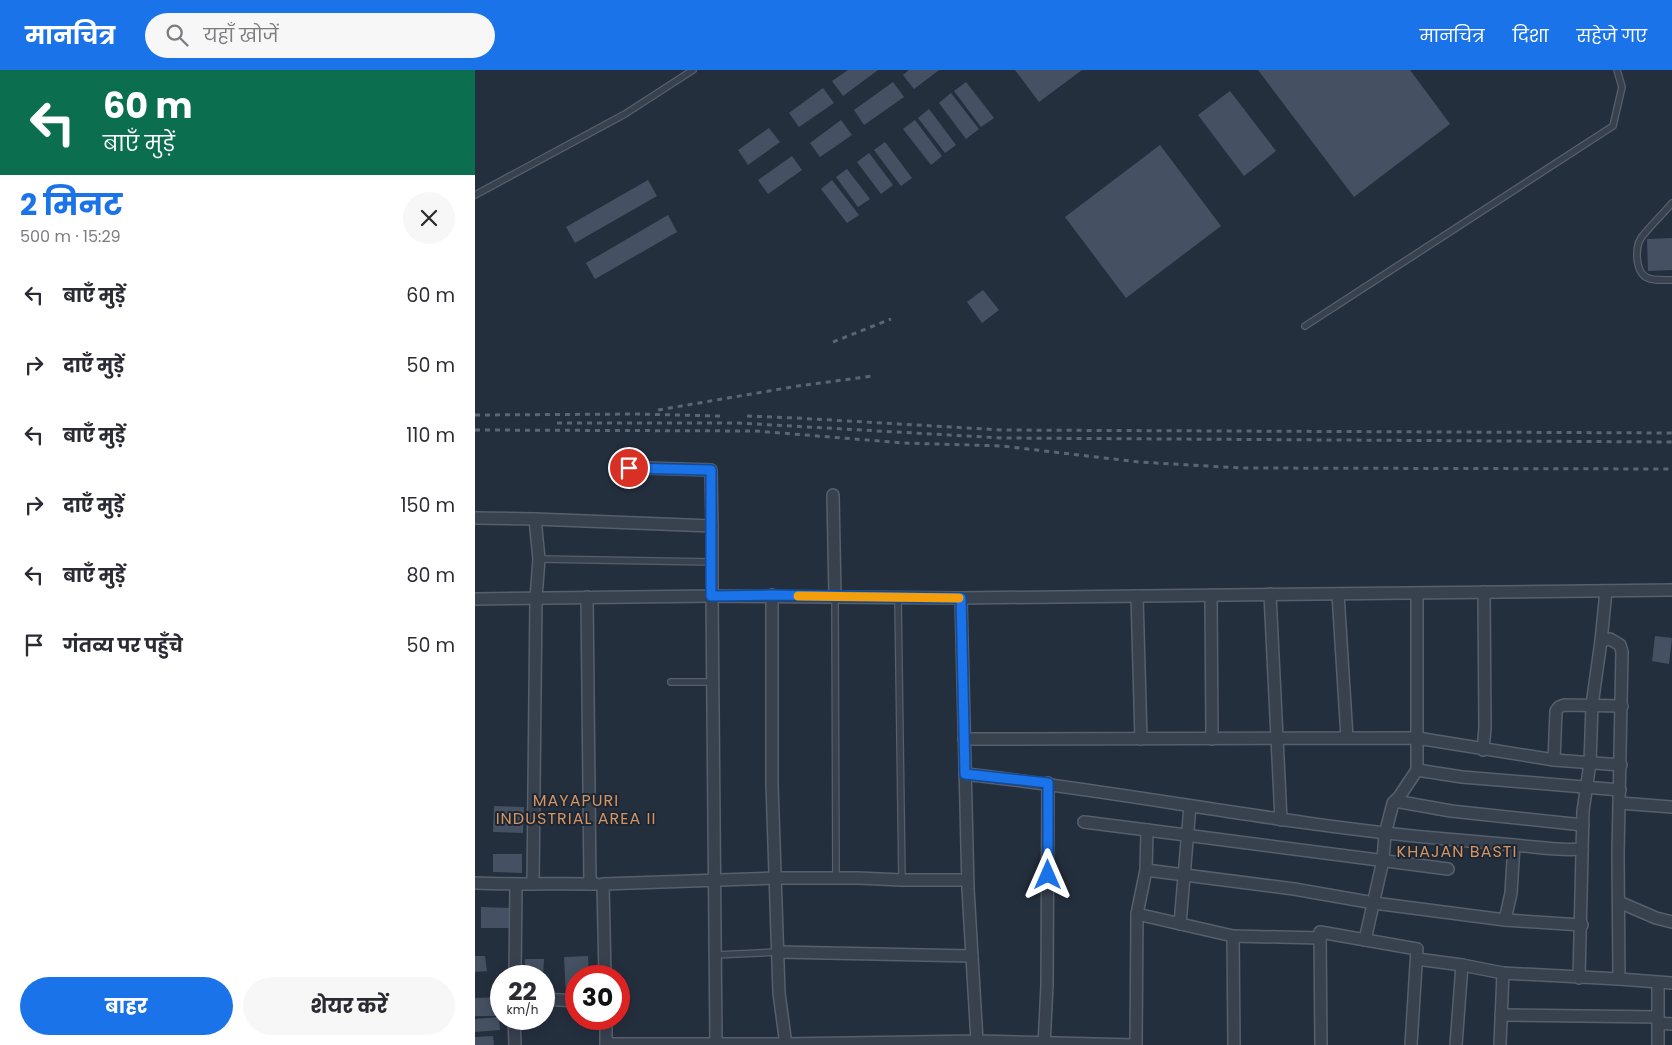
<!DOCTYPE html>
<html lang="hi">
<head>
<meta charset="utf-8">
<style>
  :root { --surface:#fff; --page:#f7f7f7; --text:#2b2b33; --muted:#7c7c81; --accent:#1a73e8 }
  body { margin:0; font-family:Poppins,"Noto Sans Devanagari",sans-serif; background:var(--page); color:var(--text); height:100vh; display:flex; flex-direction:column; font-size:19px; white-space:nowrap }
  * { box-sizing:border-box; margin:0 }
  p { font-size:16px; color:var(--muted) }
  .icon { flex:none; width:28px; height:28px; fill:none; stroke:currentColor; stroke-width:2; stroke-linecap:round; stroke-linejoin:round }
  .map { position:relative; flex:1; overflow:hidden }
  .panel { display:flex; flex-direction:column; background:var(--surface); width:475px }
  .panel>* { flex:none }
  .hud { background:#0b6e4f; color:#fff; overflow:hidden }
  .speed { position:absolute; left:15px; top:895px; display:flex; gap:10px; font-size:25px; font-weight:700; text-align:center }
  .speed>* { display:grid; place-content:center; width:65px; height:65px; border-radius:50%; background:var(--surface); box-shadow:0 2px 12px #0003; line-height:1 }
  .speed small { font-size:12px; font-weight:400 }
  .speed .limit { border:8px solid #d22; background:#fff; color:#111 }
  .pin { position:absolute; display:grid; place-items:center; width:42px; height:42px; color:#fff; margin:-21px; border:2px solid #fff; border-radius:50%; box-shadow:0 1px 5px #0007 }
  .me { position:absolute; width:55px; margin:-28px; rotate:0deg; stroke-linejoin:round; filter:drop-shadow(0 0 4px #0008) }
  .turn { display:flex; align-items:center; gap:18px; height:105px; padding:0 20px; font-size:22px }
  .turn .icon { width:65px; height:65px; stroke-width:2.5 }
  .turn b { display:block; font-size:35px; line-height:42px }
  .round { display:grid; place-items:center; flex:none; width:52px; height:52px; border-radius:26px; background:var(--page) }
  .overview { display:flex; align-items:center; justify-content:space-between; height:85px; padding:0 20px }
  h1 { font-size:30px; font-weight:700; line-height:38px; color:var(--accent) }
  .button { display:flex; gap:10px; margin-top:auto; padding:10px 20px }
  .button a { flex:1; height:58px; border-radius:30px; background:var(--accent); color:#fff; font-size:20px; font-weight:700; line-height:58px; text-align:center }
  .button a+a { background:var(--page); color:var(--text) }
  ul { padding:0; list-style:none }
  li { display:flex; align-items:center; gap:15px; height:70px; padding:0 20px }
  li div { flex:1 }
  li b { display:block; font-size:19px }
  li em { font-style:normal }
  header { display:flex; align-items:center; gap:30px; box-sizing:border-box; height:70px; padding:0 25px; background:var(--accent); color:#fff }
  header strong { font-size:24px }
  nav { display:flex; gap:28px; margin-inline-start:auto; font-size:18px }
  .search { width:350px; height:45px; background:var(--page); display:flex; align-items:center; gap:12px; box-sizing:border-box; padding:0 18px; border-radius:28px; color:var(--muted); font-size:19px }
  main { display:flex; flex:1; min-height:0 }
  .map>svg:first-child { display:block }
  .building { fill:#455162 }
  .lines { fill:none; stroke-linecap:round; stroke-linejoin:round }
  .lane-casing { stroke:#565f6c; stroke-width:8 }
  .street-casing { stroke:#565f6c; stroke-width:14 }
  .lane { stroke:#38414e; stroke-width:5.5 }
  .street { stroke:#38414e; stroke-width:11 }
  .rail { stroke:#5a6575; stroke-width:3; stroke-dasharray:5 5; stroke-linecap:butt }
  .route-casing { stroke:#114b97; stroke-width:12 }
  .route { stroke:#1a73e8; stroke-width:9 }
  .slow { stroke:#f59e0b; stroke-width:9 }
  .labels { text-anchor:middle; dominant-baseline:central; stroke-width:4; stroke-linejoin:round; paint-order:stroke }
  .neighbourhood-label { font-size:16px; letter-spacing:1px; fill:#d59563; stroke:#1d2633 }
</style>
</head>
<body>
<header>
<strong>मानचित्र</strong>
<div class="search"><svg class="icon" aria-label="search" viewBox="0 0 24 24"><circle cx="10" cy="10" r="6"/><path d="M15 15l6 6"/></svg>यहाँ खोजें</div>
<nav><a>मानचित्र</a><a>दिशा</a><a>सहेजे गए</a></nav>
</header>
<main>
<section class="panel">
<div class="hud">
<div class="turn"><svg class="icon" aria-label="left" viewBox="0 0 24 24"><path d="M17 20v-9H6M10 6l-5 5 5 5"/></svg><div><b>60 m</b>बाएँ मुड़ें</div></div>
</div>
<div class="overview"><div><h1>2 मिनट</h1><p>500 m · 15:29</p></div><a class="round"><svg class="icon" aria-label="close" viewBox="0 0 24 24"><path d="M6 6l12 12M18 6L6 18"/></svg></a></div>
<ul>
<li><svg class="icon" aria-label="left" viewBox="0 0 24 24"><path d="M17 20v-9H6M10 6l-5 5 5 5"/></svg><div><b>बाएँ मुड़ें</b></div><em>60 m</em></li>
<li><svg class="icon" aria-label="right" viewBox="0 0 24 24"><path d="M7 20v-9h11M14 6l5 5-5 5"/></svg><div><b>दाएँ मुड़ें</b></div><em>50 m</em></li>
<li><svg class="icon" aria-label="left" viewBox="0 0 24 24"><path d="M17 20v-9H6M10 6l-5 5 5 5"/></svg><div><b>बाएँ मुड़ें</b></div><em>110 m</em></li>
<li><svg class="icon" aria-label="right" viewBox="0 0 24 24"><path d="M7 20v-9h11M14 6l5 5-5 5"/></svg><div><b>दाएँ मुड़ें</b></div><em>150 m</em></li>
<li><svg class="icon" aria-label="left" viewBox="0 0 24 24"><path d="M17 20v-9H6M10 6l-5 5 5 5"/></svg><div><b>बाएँ मुड़ें</b></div><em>80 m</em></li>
<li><svg class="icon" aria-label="arrive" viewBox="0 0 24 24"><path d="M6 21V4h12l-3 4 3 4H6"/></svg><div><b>गंतव्य पर पहुँचे</b></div><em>50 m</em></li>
</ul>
<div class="button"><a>बाहर</a><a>शेयर करें</a></div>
</section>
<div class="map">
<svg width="1197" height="975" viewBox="0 0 1197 975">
  <rect width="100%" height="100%" fill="#242f3e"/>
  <g class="building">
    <polygon points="373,0 403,0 368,26 357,11"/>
    <polygon points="434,0 464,0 439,19 428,5"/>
    <polygon points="540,0 607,0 564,32"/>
    <polygon points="783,0 935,0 975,54 879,127"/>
    <polygon points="418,12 429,27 389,55 379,40"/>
    <polygon points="491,12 519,48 506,57 479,21"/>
    <polygon points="348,18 359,33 324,57 314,43"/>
    <polygon points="755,21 801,81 769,106 723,45"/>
    <polygon points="476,23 504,59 491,69 464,33"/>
    <polygon points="454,39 481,75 470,83 443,48"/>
    <polygon points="366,50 377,65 345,87 335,73"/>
    <polygon points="440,50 467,86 456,95 428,59"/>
    <polygon points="294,58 305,72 273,95 263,80"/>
    <polygon points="410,72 437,108 426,116 399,80"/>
    <polygon points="685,75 746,156 651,228 590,147"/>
    <polygon points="394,83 418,115 406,124 382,92"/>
    <polygon points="317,86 327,100 293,124 283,110"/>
    <polygon points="372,99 395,129 383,137 361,107"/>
    <polygon points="173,110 182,126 100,173 91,157"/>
    <polygon points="357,110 384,145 372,153 346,119"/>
    <polygon points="193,145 202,162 120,209 111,193"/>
    <polygon points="1197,168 1197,200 1173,201 1172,169"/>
    <polygon points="508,220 524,240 507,253 492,232"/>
    <polygon points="1180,566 1197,568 1194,594 1177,591"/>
    <polygon points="19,736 49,737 48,763 18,762"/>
    <polygon points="18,784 47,784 47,803 18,802"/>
    <polygon points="6,837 34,838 34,858 6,858"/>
    <polygon points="0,886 10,886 12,901 0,902"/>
    <polygon points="113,886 114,906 101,906 101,926 91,927 89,887"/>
    <polygon points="50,889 69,889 68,906 49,906"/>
    <polygon points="26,927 26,946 0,946 0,928"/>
    <polygon points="24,947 25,960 0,962 0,949"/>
    <polygon points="18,966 19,975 0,975 0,967"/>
  </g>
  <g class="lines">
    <g class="lane-casing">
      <g id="lane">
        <polyline points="0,125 150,44 218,0"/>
        <path d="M1197,133c-10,12 -22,23 -31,35 -4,6 -4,12 -4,19 2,25 14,23 35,23"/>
        <polyline points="830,256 1138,56 1147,17 1142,0"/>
        <polyline points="64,489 237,492"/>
        <polyline points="360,526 361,808"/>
        <polyline points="423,527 427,810"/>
        <polyline points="196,612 237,612"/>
        <polyline points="240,885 303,882"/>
      </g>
    </g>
    <g class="street-casing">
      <g id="street">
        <polyline points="140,397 236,400 237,456"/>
        <polyline points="358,425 360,526"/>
        <polyline points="0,448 60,449 237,456 237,526 0,529"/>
        <polyline points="795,524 806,750"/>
        <polyline points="863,524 872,668"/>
        <polyline points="297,525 297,714 304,923 311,975"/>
        <polyline points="736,525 737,669"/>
        <polyline points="662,526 666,669"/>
        <polyline points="112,527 115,814"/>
        <polyline points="1126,571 1131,521"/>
        <polyline points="489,669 942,668 1079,690 1146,695"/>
        <polyline points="1008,680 1010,658 1009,522"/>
        <polyline points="1079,690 1081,641 1084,637 1089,635 1147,636"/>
        <polyline points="942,700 987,707 1145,720"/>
        <path d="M490,704c161,18 320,51 481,65 23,2 45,4 68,6 23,2 44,6 68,4"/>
        <polyline points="920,731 976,741 1108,755"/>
        <polyline points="1145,733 1197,737"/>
        <polyline points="609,752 672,760 671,800 662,844"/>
        <polyline points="672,760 973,799"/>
        <polyline points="671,800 819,819 899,833 1030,850 1107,855"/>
        <path d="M0,813c40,2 80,0 121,1"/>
        <polyline points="58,814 61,528 64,489 60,449"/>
        <polyline points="1144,832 1181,848 1197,852"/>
        <polyline points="1030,850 1036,823 1039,775"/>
        <polyline points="705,854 715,736"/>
        <polyline points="758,866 845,868"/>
        <polyline points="890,870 908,790 910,764 918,733 924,727 942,700 942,523"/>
        <polyline points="304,882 497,886"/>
        <polyline points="942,889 987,895 1028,903 1144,909"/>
        <polyline points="40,906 41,815"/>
        <polyline points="130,906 128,814 301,808 383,808 427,810 492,810"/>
        <polyline points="1104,908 1108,741 1115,693 1117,635 1126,571 1135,569 1145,575 1147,582 1143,784 1144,909 1197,913"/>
        <polyline points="69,929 101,931"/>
        <polyline points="1026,945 1183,947"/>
        <polyline points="39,949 40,975"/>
        <polyline points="131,949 131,975"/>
        <polyline points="1183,953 1197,954"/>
        <polyline points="502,971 659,975"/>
        <polyline points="131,974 311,974 502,971 493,819 486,528"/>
        <polyline points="241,974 237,526 486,528 1197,520"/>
        <polyline points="569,975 572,915 573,713"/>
        <polyline points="661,975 662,844 758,866 759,975"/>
        <polyline points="846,975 845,862 942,879 936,975"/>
        <polyline points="981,975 987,895"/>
        <polyline points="1025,975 1028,903"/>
        <polyline points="1183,975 1183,913"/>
      </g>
    </g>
    <use href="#lane" class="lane"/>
    <use href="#street" class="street"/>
    <g class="rail">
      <polyline points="358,272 416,249"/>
      <polyline points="183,340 323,316 398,306"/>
      <polyline points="0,345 161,344 245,346"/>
      <polyline points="272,346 321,348 527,360 1197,363"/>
      <polyline points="82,353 263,353 527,368 1197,372"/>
      <polyline points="0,360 281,361 429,373 527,376 664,392 766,398 1197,399"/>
    </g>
  </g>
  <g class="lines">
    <g class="route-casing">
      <polyline id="route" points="154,398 236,400 236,526 297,525 486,528 490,704 573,713 573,805"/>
    </g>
    <use href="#route" class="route"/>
    <polyline class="slow" points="323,526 484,528"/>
  </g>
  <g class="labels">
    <g class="neighbourhood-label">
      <text x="101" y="730">MAYAPURI<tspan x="101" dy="18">INDUSTRIAL AREA II</tspan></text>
      <text x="982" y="781">KHAJAN BASTI</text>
    </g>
  </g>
</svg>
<div class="speed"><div>22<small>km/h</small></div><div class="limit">30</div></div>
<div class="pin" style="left:154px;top:398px;background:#d93025"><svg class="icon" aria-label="arrive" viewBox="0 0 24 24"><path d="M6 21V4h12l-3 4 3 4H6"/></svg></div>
<svg class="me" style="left:573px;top:805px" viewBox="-20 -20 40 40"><path d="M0-17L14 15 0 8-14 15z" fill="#1a73e8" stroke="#fff" stroke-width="4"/></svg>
</div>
</main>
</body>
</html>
